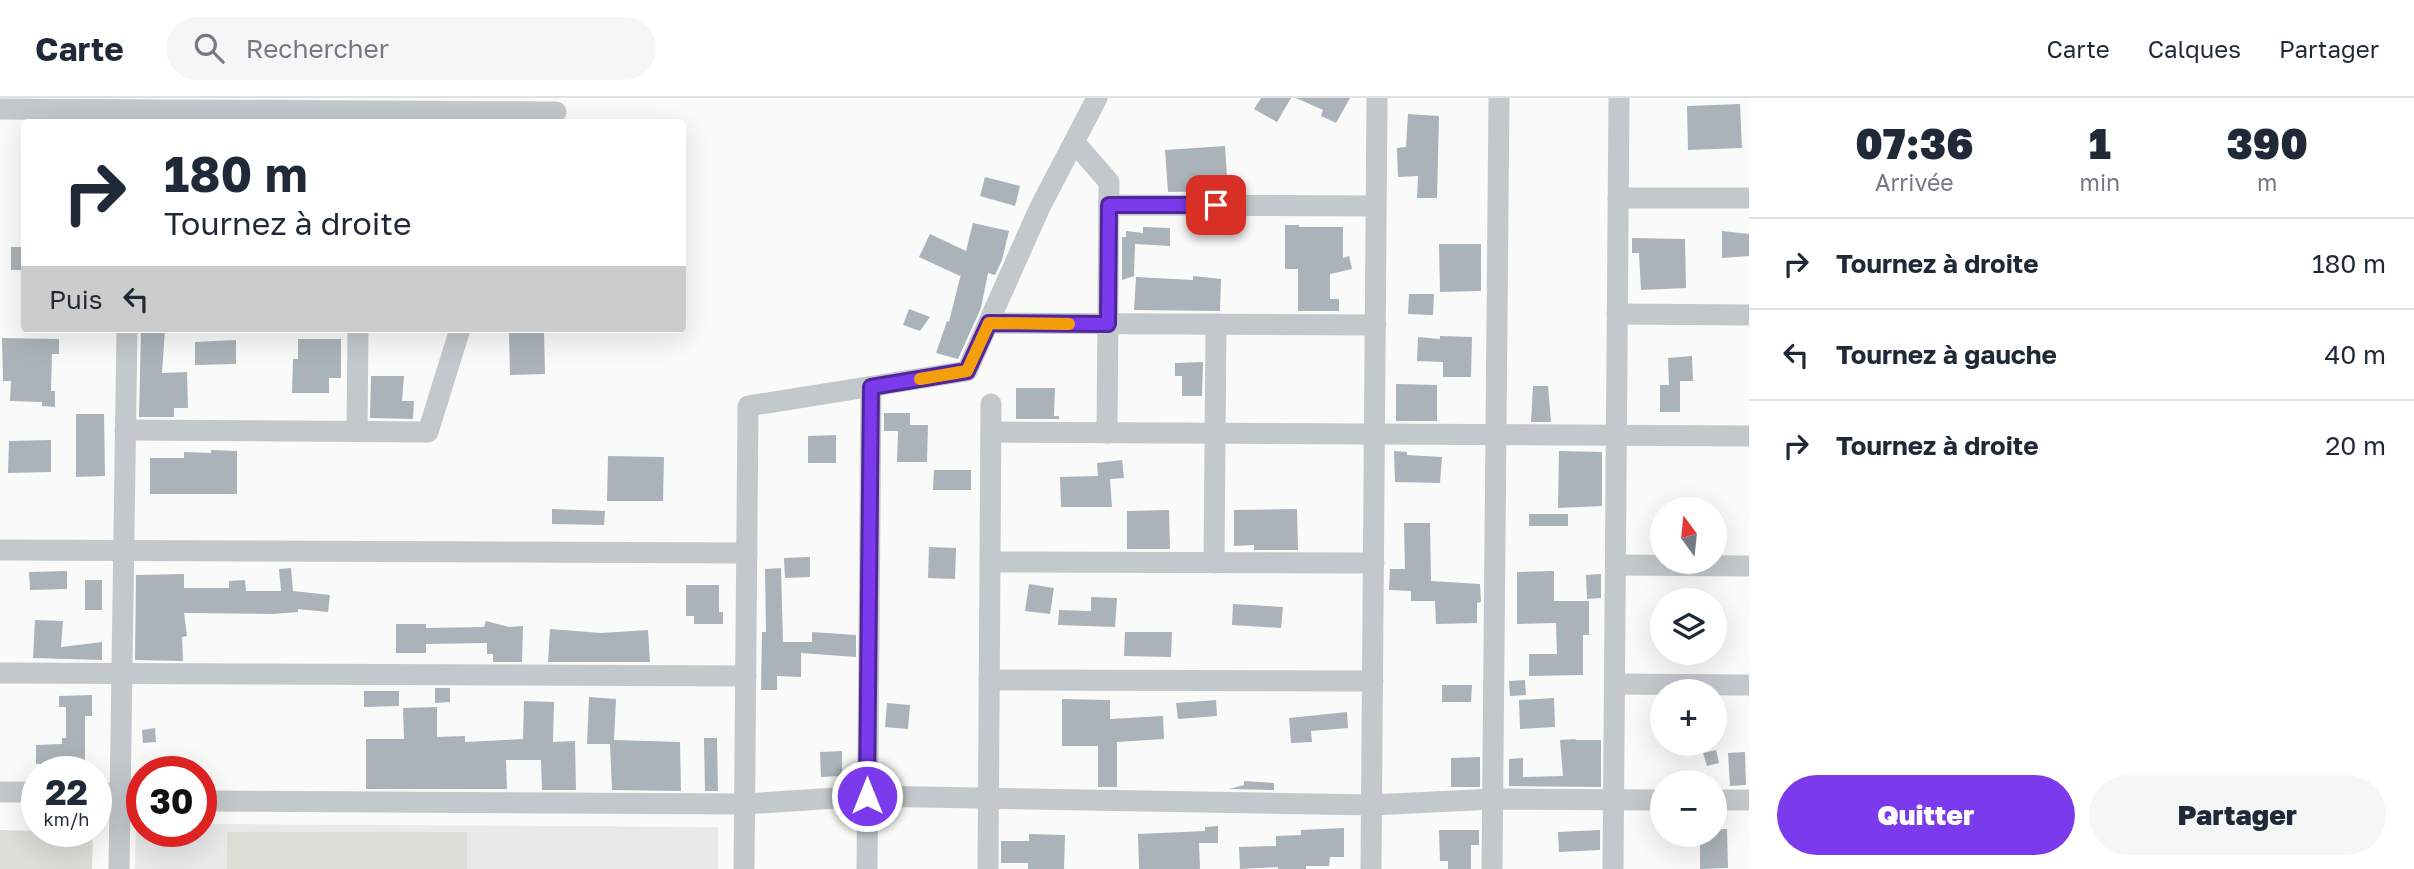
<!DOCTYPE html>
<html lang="fr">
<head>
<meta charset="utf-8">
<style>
  :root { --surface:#fff; --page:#f6f6f7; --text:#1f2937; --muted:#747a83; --line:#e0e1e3; --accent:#7c3aed }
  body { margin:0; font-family:"Golos Text",sans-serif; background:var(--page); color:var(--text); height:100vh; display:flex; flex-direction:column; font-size:26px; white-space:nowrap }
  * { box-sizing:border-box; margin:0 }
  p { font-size:23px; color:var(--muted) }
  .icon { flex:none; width:38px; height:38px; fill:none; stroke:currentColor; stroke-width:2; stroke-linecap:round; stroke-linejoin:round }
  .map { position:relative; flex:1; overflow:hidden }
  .drawer { display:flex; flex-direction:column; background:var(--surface); width:665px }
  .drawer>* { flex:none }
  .banner { position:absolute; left:21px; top:21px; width:665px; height:214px; border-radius:7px; box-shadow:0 7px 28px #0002; background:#fff; color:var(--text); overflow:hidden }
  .needle { width:46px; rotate:345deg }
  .buttons { position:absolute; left:1650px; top:399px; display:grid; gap:14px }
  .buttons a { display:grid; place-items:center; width:77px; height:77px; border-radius:50%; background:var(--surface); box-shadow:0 7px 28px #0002; font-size:35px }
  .speed { position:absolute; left:21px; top:658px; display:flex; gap:14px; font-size:35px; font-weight:700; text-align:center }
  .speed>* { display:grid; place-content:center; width:91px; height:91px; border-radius:50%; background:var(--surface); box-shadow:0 7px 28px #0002; line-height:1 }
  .speed small { font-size:18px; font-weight:400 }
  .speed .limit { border:10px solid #d22; background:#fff; color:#111 }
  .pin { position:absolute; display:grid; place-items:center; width:60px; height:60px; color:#fff; margin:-30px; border-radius:14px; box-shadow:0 4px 10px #0006 }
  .me { position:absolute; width:77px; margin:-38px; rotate:0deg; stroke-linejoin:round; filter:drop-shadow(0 0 5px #0008) }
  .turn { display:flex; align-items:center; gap:24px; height:147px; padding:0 28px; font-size:32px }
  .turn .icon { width:91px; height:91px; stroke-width:2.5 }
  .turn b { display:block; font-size:49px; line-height:60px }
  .then { display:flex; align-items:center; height:66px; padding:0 28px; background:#0003; gap:14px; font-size:26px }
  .eta { display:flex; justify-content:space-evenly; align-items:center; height:119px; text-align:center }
  .eta b { font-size:42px; font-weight:800; line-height:49px }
  .primary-button { display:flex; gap:14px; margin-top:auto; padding:14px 28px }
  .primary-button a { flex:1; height:80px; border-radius:42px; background:var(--accent); color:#fff; font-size:28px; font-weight:800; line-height:80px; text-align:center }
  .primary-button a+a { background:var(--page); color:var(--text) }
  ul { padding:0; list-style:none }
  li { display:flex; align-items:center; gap:21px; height:91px; padding:0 28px; border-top:2px solid var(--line) }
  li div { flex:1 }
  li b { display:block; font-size:26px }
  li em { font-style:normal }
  header { display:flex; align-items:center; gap:42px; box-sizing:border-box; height:98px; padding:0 35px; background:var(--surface); border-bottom:2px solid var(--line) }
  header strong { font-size:33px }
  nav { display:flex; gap:38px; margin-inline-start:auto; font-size:24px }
  .search { width:490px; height:63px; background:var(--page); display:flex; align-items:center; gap:18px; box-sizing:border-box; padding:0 24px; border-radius:38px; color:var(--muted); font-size:26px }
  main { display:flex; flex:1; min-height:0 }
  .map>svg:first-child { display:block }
  .built { fill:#e8e9e9 }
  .green { fill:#dadfd7 }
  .building { fill:#aab3b9 }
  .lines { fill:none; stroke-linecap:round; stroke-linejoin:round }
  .minor { stroke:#c3c8cc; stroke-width:21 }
  .route-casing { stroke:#51269a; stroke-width:18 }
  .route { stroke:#7c3aed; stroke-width:12 }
  .slow { stroke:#f59e0b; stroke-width:12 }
</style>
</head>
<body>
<header>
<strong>Carte</strong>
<div class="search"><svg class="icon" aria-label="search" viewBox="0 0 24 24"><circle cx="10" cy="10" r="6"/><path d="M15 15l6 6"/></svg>Rechercher</div>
<nav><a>Carte</a><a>Calques</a><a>Partager</a></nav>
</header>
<main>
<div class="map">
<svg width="1749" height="771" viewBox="0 0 1749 771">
  <rect width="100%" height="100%" fill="#fafaf8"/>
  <polygon class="built" points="136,726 142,726 142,733 201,733 201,726 718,729 718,771 135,771"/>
  <g class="green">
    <polygon points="0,732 93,734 92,771 0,771"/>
    <rect x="227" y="734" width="240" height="37"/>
  </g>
  <g class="building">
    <polygon points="1261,0 1291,0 1277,24 1254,11"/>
    <polygon points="1296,0 1350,0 1336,25 1321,18 1323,12"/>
    <polygon points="1740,6 1742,50 1688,52 1687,8"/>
    <polygon points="1408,16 1439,18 1437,100 1417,100 1418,78 1398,79 1397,50 1406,49"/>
    <polygon points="1225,48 1228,93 1168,94 1165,52"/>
    <polygon points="985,79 1020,88 1015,108 980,98"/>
    <polygon points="973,125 1009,133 1002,162 995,177 988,175 981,210 958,261 936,255 947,223 949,224 961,176 960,178 919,159 930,136 966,153"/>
    <polygon points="1285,127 1299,127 1299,129 1343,129 1343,160 1349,158 1352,171 1330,176 1330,201 1339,201 1339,213 1298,213 1298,171 1285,171"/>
    <polygon points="1143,129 1170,130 1170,148 1135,146 1134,178 1122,182 1122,139 1126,139 1126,133 1143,135"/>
    <polygon points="1722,133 1749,136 1749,158 1722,160"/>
    <polygon points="1632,140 1685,141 1686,190 1641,192 1639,155 1632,155"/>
    <polygon points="1439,146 1481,146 1481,193 1440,194"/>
    <rect x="11" y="149" width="13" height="23"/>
    <polygon points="1193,178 1221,181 1220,213 1134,212 1136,179 1193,182"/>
    <polygon points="1409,196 1434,196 1433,217 1408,216"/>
    <polygon points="909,211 930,219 920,233 903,227"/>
    <polygon points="141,231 165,231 162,275 187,274 188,310 174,310 174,319 139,319"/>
    <polygon points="544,232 545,276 510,277 509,233"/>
    <polygon points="1440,238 1472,239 1471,279 1443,279 1443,264 1417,263 1418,239 1440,241"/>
    <polygon points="2,240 59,241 59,256 52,256 51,293 55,293 55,309 42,308 42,304 10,303 11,283 3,283"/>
    <polygon points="298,241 341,241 341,280 329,280 329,295 292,295 293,261 298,261"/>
    <polygon points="236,242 236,266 195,267 195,244"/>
    <polygon points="1692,258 1693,283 1680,283 1680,314 1660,314 1660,287 1669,287 1668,260"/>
    <polygon points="1203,264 1202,298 1182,298 1182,278 1175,278 1175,265"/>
    <polygon points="371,278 404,278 402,303 414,303 413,321 370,320"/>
    <polygon points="1396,286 1437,287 1437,323 1396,323"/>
    <polygon points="1533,288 1548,288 1551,324 1531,324"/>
    <polygon points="1016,290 1055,290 1054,318 1059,318 1059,321 1016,321"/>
    <polygon points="884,315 910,315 910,327 928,327 927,364 897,364 898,333 884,333"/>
    <polygon points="76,316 104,316 105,378 76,379"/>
    <polygon points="836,337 836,365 808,365 808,338"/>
    <polygon points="51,342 51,374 8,375 9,343"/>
    <polygon points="211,352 237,353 237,396 150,396 150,360 184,360 184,354 211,355"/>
    <polygon points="1394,353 1407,354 1407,357 1442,359 1440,385 1395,384"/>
    <polygon points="1559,353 1602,354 1602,408 1558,410"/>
    <polygon points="608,358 664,359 663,403 607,403"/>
    <polygon points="1122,362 1124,380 1110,381 1112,409 1061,409 1060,379 1098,378 1097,365"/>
    <polygon points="934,372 971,372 971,392 933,392"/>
    <polygon points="552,411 605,413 604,427 552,426"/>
    <polygon points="1297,411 1298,452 1254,452 1254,447 1234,448 1234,412"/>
    <polygon points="1169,412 1170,451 1127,451 1127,413"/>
    <rect x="1529" y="416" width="39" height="12"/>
    <polygon points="1404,425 1430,425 1431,483 1480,486 1481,504 1477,505 1477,525 1436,526 1435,503 1411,503 1411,493 1389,492 1390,471 1405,471"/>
    <polygon points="929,449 956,450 955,481 928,480"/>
    <polygon points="810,459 810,479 785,480 784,460"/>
    <polygon points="291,470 293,493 330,497 328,514 298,511 298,514 273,516 184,515 187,538 182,539 183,563 135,562 136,477 184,476 184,490 229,490 229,483 245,482 246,493 281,493 279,471"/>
    <polygon points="781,470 783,544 812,544 812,534 856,537 856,559 801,555 801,579 777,578 777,592 761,592 762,534 766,534 765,471"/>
    <polygon points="67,473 67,491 30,492 29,474"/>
    <polygon points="1554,473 1554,503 1589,503 1589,537 1583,537 1583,577 1529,578 1529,556 1557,556 1556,525 1517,526 1517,474"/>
    <polygon points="1601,476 1601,500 1587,501 1586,477"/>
    <rect x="85" y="482" width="17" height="30"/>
    <polygon points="1029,486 1054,490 1050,516 1025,513"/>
    <polygon points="686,487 719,487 719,514 723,514 723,526 694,526 694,518 686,518"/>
    <polygon points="1091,499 1117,500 1115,529 1058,527 1059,512 1091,513"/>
    <polygon points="1233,506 1283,509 1281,530 1232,527"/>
    <polygon points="35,522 63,523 61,549 102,544 102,562 33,560"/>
    <polygon points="486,523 509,529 523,528 522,564 493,564 493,556 487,556 487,545 426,546 426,555 396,555 396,526 426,526 426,530 484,529"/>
    <polygon points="550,531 601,535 648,532 650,564 548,564"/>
    <polygon points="1125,534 1172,534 1171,559 1124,558"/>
    <polygon points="1525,582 1526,597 1510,598 1509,583"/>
    <polygon points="1442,587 1472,587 1471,604 1442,604"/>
    <polygon points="435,590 450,590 450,604 435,605"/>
    <polygon points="364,593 399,593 399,608 364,609"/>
    <polygon points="92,597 92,618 85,618 85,674 63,674 63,666 36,666 36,647 62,646 62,640 66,640 66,609 59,609 59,598"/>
    <polygon points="589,599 616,601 614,642 680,644 681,693 612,692 610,646 587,646"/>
    <polygon points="1554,600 1555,629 1520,631 1519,602"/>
    <polygon points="1062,601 1110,602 1110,621 1163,618 1164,641 1117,644 1117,689 1098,689 1098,648 1062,648"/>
    <polygon points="1216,602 1217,618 1178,621 1176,605"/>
    <polygon points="524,603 554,604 553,644 575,643 576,692 542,692 541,662 506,662 507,691 366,691 366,641 404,641 403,610 437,609 437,639 465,638 465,644 523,641"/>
    <polygon points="887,605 910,607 908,631 885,629"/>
    <polygon points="1347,614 1348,630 1311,633 1312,644 1291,645 1289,620"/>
    <polygon points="155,630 156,644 143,645 142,632"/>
    <polygon points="704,640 717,640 718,693 705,693"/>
    <polygon points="1575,641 1576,642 1601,642 1601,689 1509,688 1509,661 1523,660 1523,679 1563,678 1560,642"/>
    <polygon points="1716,652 1719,665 1707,668 1703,655"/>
    <polygon points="842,653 842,678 821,679 820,654"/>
    <polygon points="1745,654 1746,687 1730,688 1728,655"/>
    <polygon points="1480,659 1480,689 1451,689 1451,660"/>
    <polygon points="1244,683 1274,685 1274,692 1229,691 1244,687"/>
    <polygon points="1218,728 1218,745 1199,745 1200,771 1139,771 1138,736 1205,733 1205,729"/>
    <polygon points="1344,730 1344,759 1330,759 1329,768 1306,768 1306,771 1278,771 1278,769 1240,771 1239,749 1276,748 1276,738 1301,737 1301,732"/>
    <polygon points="1715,731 1727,731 1728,770 1700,771 1700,737 1715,737"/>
    <polygon points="1439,732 1479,732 1479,747 1471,747 1471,771 1448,771 1448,763 1440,763"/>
    <polygon points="1600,732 1600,752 1559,754 1558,734"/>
    <polygon points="1029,736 1065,737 1064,771 1028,771 1028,765 1001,765 1001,743 1029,743"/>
  </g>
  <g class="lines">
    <g class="minor">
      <polyline points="0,11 556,14"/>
      <polyline points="1074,44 1109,84 1107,335"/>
      <polyline points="1618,100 1749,100"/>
      <polyline points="1109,107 1376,108"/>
      <polyline points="1617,216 1749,217"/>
      <polyline points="989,225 1376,227"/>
      <polyline points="125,332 428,334 460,231"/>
      <polyline points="357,333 358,231"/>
      <polyline points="991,334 1749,338"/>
      <polyline points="0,452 747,455"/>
      <polyline points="990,464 1374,465"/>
      <polyline points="1214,465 1216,226"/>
      <polyline points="1616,467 1749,468"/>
      <polyline points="0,575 746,578"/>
      <polyline points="989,582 1373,583"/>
      <polyline points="1615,586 1749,587"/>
      <polyline points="0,694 37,694"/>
      <polyline points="96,695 120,695 125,703 142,703"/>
      <polyline points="1715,702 1749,702"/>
      <polyline points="201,703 745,706 867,698 1372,707 1493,701 1662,702"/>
      <polyline points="119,771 127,231"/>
      <polyline points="744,771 748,308 967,273 1040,109 1097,0"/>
      <polyline points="867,771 871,289"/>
      <polyline points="988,771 991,306"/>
      <polyline points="1371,771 1377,0"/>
      <polyline points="1492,771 1499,0"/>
      <polyline points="1613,771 1619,0"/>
    </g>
  </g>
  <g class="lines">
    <g class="route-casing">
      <polyline id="route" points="867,698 871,289 967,273 989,225 1108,226 1109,107 1216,107"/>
    </g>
    <use href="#route" class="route"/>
    <polyline class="slow" points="920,281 967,273 989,225 1069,226"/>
  </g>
</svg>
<div class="buttons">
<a><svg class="needle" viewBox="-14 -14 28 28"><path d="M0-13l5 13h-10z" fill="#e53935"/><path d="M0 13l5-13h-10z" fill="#747a83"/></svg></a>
<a><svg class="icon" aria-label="layers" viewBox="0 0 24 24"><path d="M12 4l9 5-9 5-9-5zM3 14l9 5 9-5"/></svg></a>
<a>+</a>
<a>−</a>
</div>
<div class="speed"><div>22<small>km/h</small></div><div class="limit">30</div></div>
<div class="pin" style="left:1216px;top:107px;background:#d93025"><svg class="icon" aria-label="arrive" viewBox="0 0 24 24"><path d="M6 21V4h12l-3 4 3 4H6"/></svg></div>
<svg class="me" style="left:867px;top:698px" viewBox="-20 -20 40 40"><circle r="17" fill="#7c3aed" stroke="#fff" stroke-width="3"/><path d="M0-11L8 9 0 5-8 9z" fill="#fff"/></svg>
<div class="banner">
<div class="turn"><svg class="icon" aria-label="right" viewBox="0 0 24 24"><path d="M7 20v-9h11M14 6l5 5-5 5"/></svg><div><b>180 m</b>Tournez à droite</div></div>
<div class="then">Puis<svg class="icon" aria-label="left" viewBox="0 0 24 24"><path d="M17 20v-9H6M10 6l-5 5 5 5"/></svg></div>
</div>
</div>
<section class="drawer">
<div class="eta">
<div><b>07:36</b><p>Arrivée</p></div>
<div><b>1</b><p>min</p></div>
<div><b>390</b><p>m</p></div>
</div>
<ul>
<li><svg class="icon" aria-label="right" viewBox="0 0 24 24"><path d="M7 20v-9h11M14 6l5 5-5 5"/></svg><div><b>Tournez à droite</b></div><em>180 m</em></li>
<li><svg class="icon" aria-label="left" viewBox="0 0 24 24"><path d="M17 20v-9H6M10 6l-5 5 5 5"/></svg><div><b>Tournez à gauche</b></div><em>40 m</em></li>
<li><svg class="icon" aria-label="right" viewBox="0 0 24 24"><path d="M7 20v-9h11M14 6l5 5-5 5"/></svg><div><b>Tournez à droite</b></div><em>20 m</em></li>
</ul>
<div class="primary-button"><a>Quitter</a><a>Partager</a></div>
</section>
</main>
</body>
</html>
